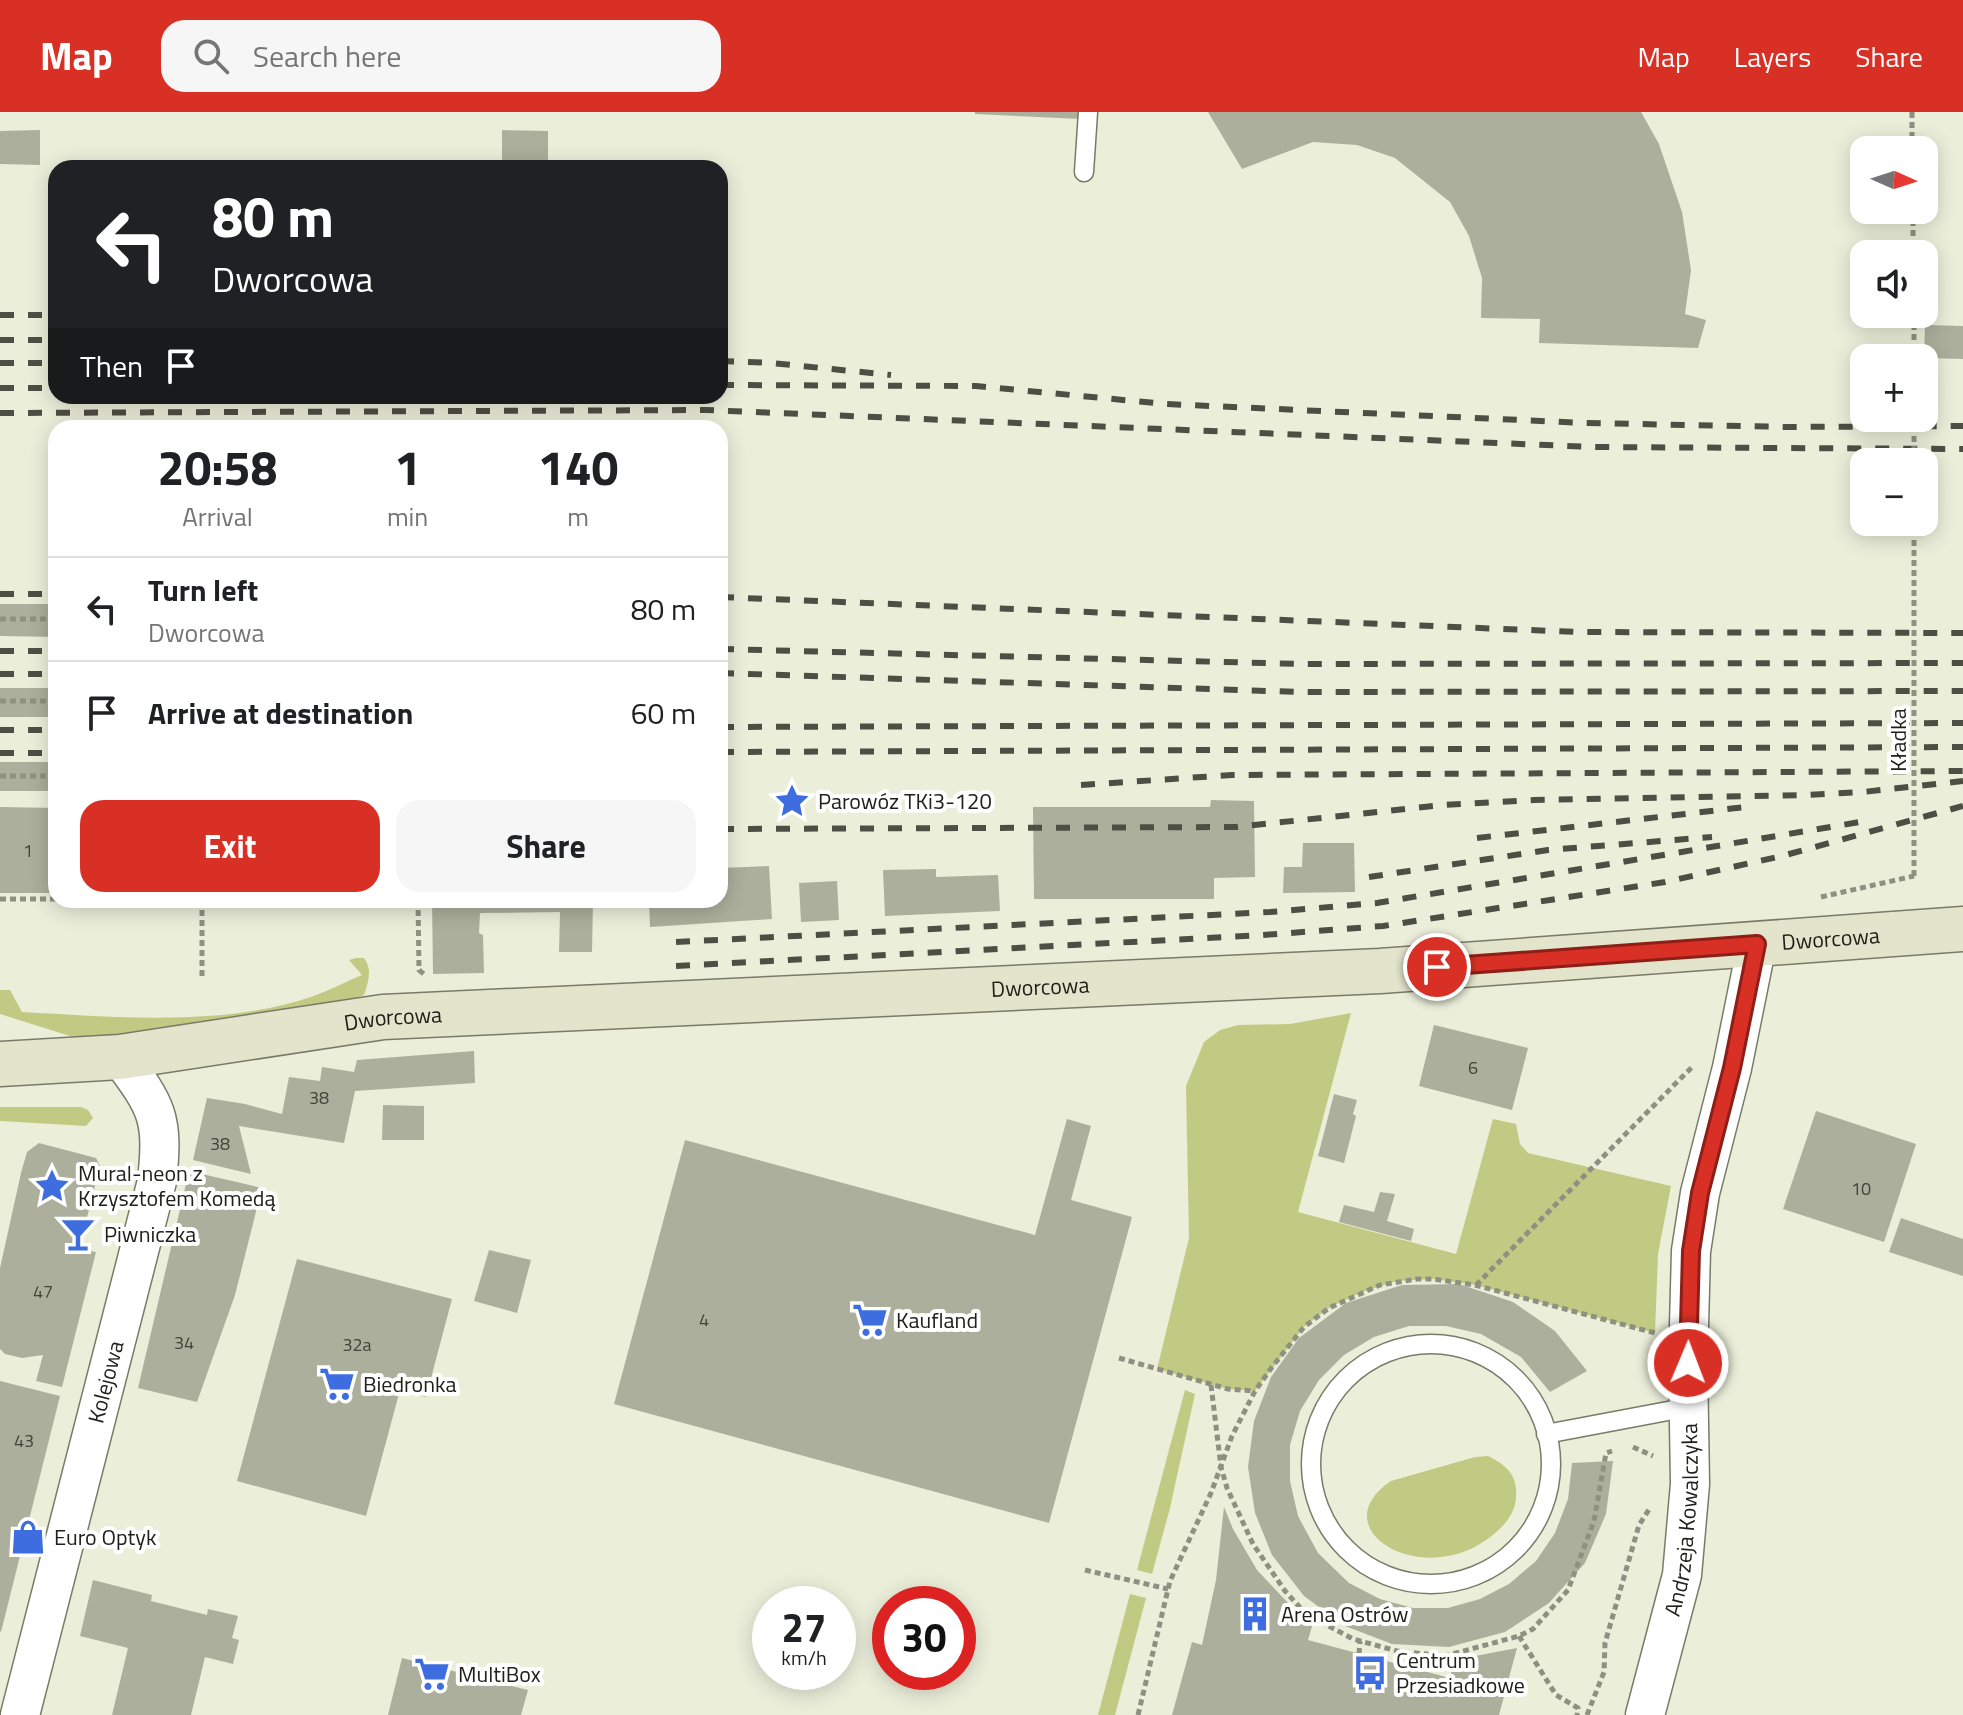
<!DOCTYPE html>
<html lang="en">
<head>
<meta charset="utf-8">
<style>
  :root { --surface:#fff; --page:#f6f6f6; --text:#202124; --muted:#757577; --line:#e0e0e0; --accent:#d93025 }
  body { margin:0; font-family:"Titillium Web",sans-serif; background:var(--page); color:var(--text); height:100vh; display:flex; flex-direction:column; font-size:30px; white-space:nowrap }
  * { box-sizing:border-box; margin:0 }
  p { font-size:26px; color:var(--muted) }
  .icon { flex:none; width:44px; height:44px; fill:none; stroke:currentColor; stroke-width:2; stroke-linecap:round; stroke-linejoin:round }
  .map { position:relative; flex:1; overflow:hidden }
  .details { position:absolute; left:48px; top:308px; width:680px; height:488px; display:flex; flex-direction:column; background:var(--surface); border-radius:24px; box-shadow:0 4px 20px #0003 }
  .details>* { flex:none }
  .top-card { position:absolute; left:48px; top:48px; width:680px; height:244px; border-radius:24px; box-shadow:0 4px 20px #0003; background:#202124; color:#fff; overflow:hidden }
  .needle { width:52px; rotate:93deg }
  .buttons { position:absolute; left:1850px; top:24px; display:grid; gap:16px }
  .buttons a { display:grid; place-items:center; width:88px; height:88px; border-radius:16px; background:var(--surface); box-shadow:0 4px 20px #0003; font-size:40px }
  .speed { position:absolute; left:752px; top:1474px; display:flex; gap:16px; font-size:40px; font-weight:700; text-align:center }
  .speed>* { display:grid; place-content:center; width:104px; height:104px; border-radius:50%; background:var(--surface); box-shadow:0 4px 20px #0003; line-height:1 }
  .speed small { font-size:20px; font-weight:400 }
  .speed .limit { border:12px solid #d22; background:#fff; color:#111 }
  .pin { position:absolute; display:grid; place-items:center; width:68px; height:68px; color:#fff; margin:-34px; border:4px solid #fff; border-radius:50%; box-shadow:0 2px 8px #0007 }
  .me { position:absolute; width:88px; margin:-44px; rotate:1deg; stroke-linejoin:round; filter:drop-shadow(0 0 6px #0008) }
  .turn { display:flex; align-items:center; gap:28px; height:168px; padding:0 32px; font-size:36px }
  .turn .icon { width:104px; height:104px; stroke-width:2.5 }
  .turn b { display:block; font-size:56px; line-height:68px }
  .then { display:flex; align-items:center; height:76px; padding:0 32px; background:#0003; gap:16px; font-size:30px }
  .eta { display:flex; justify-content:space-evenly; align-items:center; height:136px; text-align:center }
  .eta b { font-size:48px; font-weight:700; line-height:56px }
  .button { display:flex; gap:16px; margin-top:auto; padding:16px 32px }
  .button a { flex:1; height:92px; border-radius:24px; background:var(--accent); color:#fff; font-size:32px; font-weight:700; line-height:92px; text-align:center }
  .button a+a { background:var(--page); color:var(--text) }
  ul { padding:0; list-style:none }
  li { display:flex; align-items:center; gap:24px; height:104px; padding:0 32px; border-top:2px solid var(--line) }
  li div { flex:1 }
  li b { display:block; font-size:30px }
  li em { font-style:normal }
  header { display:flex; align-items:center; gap:48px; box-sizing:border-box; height:112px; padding:0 40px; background:var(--accent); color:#fff }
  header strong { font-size:38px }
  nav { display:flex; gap:44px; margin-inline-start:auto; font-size:28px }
  .search { width:560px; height:72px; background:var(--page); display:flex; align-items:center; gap:20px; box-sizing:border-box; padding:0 28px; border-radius:24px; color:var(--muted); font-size:30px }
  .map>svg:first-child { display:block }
  .green { fill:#c1ca82 }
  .building { fill:#acaf9b }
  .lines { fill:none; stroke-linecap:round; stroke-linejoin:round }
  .service-casing { stroke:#787b68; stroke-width:21 }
  .minor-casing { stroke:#787b68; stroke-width:41 }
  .secondary-casing { stroke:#787b68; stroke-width:47 }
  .path { stroke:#8e9182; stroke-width:5; stroke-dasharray:6 4; stroke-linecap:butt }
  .service { stroke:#fff; stroke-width:18 }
  .minor { stroke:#fff; stroke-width:38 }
  .secondary { stroke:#e2e4cc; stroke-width:44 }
  .rail { stroke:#4e4f44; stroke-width:6; stroke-dasharray:14 14; stroke-linecap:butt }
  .path-bridge { stroke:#8e9182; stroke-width:5; stroke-dasharray:6 4; stroke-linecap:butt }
  .route-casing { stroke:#8d1f18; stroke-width:20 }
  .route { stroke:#d93025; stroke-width:14 }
  .labels { text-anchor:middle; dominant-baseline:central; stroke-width:8; stroke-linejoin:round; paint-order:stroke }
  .number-label { font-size:18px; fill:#43443a }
  .street-label { font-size:22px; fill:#202119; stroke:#fff }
  .poi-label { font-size:22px; fill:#202119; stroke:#fff; text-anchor:start }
</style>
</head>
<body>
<header>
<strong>Map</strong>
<div class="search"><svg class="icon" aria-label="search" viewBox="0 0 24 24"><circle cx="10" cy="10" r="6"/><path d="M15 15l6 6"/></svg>Search here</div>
<nav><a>Map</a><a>Layers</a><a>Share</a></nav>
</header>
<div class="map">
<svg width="1963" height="1603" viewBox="0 0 1963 1603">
  <rect width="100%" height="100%" fill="#ebefda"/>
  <g class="green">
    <path d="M356,846h8c9,12 4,24 0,37l-22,8 -256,35 -16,-2 -70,-22v-24h10l12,22c92,5 200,15 289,-15 17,-6 34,-15 51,-22l-13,-15z"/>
    <polygon points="1351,901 1298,1100 1456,1142 1493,1007 1516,1012 1520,1032 1528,1041 1671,1074 1658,1142 1655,1221 1475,1173 1433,1167 1397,1169 1360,1181 1329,1196 1304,1215 1255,1279 1228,1277 1157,1257 1189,1126 1186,974 1204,930 1220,918 1238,913 1290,912"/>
    <polygon points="0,995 81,995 88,998 93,1006 86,1014 0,1009"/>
    <polygon points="1185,1278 1195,1282 1170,1396 1152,1462 1137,1458"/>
    <path d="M1488,1344c19,9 30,20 28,42 -1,15 -11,27 -22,36 -69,59 -175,-5 -103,-53l84,-24z"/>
    <polygon points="1130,1482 1146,1486 1115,1603 1098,1603"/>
  </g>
  <g class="building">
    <polygon points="975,0 1081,0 1081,7 975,2"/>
    <polygon points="1208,0 1641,0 1659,32 1682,100 1691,158 1685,202 1706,208 1698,236 1539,231 1540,207 1481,206 1482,166 1469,124 1450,90 1395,46 1357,33 1313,30 1242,57"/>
    <polygon points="40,18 40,53 0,52 0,19"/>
    <polygon points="502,18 548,19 548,51 502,52"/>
    <polygon points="1925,213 1963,214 1963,247 1924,246"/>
    <polygon points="0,492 56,492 56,525 0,524"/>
    <rect x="0" y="576" width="56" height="29"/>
    <rect x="0" y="650" width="56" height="29"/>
    <polygon points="1211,688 1254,689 1255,765 1214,766 1214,787 1034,787 1033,695 1210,695"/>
    <polygon points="0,695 56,696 56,781 0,781"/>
    <polygon points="1303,731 1354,731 1355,780 1283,781 1284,755 1302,755"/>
    <polygon points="769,754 772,807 650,815 649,788 720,788 720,756"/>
    <polygon points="936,757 936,765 998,763 1000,799 885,804 883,758"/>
    <polygon points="837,769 839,808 801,810 799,771"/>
    <polygon points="432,788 593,788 592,840 559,840 560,800 480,801 479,821 483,823 484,861 433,862"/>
    <polygon points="1434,913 1528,936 1512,998 1419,974"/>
    <polygon points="474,939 475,971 355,979 344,1031 239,1014 251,1062 193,1048 207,986 245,992 282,1002 289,965 320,969 322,955 354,960 357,948"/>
    <polygon points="1334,982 1357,988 1353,1002 1356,1004 1344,1051 1318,1044"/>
    <polygon points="383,993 424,994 424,1028 382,1028"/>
    <polygon points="1816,999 1916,1032 1884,1130 1783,1097"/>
    <polygon points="1067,1007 1091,1014 1071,1088 1132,1105 1049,1411 614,1292 685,1028 1035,1123"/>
    <polygon points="39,1031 96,1046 100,1054 79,1137 96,1140 62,1275 36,1269 43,1243 22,1246 5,1242 0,1237 0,1156 21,1061 27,1040"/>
    <polygon points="189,1059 262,1076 235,1183 197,1290 138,1276"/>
    <polygon points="1380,1080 1395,1082 1387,1109 1414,1117 1411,1129 1339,1110 1344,1093 1374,1100"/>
    <polygon points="1901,1106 1963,1127 1963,1164 1889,1140"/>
    <polygon points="489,1138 531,1148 517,1201 474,1189"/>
    <polygon points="297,1147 452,1187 426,1285 400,1278 366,1404 237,1369"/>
    <polygon points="1459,1172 1513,1190 1555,1219 1587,1259 1550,1280 1521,1245 1481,1222 1446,1214 1409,1214 1374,1225 1344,1243 1319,1268 1300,1299 1290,1333 1290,1369 1298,1404 1318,1441 1349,1471 1380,1487 1413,1496 1448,1496 1480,1487 1509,1472 1536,1449 1555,1421 1568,1387 1572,1351 1613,1349 1606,1402 1585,1451 1549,1491 1505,1520 1449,1535 1392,1532 1345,1514 1304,1484 1272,1443 1255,1401 1248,1355 1254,1309 1271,1265 1299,1226 1346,1191 1402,1173"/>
    <polygon points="0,1269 60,1284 1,1520 0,1519"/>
    <polygon points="1224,1395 1233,1417 1257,1458 1290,1493 1313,1511 1308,1528 1450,1566 1454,1548 1517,1536 1499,1603 1172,1603 1192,1530 1202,1533 1216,1468"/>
    <polygon points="93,1468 152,1483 151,1489 207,1503 208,1497 238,1504 232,1526 239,1528 233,1552 205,1545 191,1603 112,1603 128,1536 80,1524"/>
    <polygon points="402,1546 528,1578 521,1603 388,1603"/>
  </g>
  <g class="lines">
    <g class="service-casing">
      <g id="service">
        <polyline points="1084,60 1088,0"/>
        <circle cx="1431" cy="1352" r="120"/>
        <polyline points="1546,1322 1689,1295"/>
      </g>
    </g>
    <g class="minor-casing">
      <g id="minor">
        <path id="s1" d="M20,1603l137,-534c7,-64 0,-74 -37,-124"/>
        <path id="s2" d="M1645,1603l37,-140 8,-91 -2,-121 3,-112 9,-58 32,-125 25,-124"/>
      </g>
    </g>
    <g class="secondary-casing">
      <g id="secondary">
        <path id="s3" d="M0,952l120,-7 263,-40 997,-46 583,-42"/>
      </g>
    </g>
    <g class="path">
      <polyline points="1912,0 1912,38"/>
      <polyline points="1913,98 1913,142"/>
      <polyline points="1914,202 1914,246"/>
      <polyline points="0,507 56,507"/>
      <polyline points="0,589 56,589"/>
      <polyline points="0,664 56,664"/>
      <polyline points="1821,785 1914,764"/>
      <polyline points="0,787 56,787"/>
      <polyline points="202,788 202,865"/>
      <polyline points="418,788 419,858 425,863"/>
      <polyline points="1476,1173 1694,953"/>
      <polyline points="1119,1246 1228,1277 1255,1279"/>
      <polyline points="1211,1273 1221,1355 1227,1376 1253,1432 1285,1479 1306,1502 1353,1527 1397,1539 1445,1544 1519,1524 1533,1517 1568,1478 1594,1409 1606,1341 1612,1339"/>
      <polyline points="1633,1335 1653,1344"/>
      <polyline points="1085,1458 1168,1477"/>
      <polyline points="1519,1524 1556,1583 1578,1596 1577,1603"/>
      <polyline points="1359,1542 1360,1529"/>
      <polyline points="1138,1603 1170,1469 1211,1381 1232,1324 1255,1279 1272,1255 1304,1215 1329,1196 1380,1173 1417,1167 1433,1167 1475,1173 1655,1221"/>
      <polyline points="1587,1603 1604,1560 1605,1531 1639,1413 1650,1396"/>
    </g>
    <use href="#service" class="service"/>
    <use href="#minor" class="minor"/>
    <use href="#secondary" class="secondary"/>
    <g class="rail">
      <polyline points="0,203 56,203"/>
      <polyline points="0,228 56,228"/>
      <polyline points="720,249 772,251 891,263"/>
      <polyline points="0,251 56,251"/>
      <polyline points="720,273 976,274 1166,292 1586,311 1788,315 1963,314"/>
      <polyline points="0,276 56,276"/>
      <polyline points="0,301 706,298 1593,335 1963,337"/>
      <polyline points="0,482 56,482"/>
      <polyline points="720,485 1578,520 1963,521"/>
      <polyline points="720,537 1302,552 1963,551"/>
      <polyline points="0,539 56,539"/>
      <polyline points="720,561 1300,580 1963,579"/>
      <polyline points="0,562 56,562"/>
      <polyline points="720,615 1963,611"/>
      <polyline points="0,618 56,618"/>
      <polyline points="720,640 1963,635"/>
      <polyline points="0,641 56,641"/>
      <polyline points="1081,673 1232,663 1963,659"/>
      <polyline points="720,717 1236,715 1443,693 1534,688 1804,683 1863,680 1963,669"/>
      <polyline points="1477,726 1754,694"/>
      <polyline points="1369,765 1548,738 1712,725"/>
      <polyline points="676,830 1270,800 1377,791 1872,708"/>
      <polyline points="676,854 1263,823 1383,814 1665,770 1782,744 1963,694"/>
    </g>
    <g class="path-bridge">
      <polyline points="1914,350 1914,306"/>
      <polyline points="1914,764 1914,410"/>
    </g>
  </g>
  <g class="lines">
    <g class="route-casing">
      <polyline id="route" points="1437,855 1757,832 1732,956 1700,1081 1691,1139 1688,1251"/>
    </g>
    <use href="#route" class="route"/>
  </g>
  <defs>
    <g id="sight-bare" transform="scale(2.76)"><path d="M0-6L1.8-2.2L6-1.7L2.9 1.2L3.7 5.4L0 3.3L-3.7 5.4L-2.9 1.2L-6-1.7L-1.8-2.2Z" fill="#3d6dde" stroke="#fff" stroke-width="2.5" paint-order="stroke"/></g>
    <g id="bar-bare" transform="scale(2.76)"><path d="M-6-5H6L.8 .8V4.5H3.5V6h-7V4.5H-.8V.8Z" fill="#3d6dde" stroke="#fff" stroke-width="2.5" paint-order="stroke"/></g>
    <g id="supermarket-bare" transform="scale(2.76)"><path d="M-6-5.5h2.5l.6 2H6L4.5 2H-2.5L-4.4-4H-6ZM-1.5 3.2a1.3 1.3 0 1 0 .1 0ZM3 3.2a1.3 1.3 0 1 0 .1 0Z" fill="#3d6dde" stroke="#fff" stroke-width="2.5" paint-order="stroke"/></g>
    <g id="shop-bare" transform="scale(2.76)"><path d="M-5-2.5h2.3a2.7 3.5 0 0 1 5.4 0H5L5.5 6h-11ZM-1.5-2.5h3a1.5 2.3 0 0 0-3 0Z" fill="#3d6dde" stroke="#fff" stroke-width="2.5" paint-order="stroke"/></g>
    <g id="building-bare" transform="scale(2.76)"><path d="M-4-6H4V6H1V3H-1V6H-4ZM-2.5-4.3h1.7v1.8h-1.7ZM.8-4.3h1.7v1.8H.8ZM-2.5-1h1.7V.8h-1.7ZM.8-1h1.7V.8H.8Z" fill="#3d6dde" stroke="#fff" stroke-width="2.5" paint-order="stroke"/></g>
    <g id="bus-bare" transform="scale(2.76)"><path d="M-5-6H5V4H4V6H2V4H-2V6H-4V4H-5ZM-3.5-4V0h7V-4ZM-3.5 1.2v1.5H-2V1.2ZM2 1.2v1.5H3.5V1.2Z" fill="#3d6dde" stroke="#fff" stroke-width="2.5" paint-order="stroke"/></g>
  </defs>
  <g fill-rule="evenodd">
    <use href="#sight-bare" x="792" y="689"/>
    <use href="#sight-bare" x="52" y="1074"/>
    <use href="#bar-bare" x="78" y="1122"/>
    <use href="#supermarket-bare" x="870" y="1208"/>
    <use href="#supermarket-bare" x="337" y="1272"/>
    <use href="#shop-bare" x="28" y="1425"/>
    <use href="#building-bare" x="1255" y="1502"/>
    <use href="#bus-bare" x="1370" y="1561"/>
    <use href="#supermarket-bare" x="432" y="1562"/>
  </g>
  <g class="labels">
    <g class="number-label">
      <text x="28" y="738">1</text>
      <text x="1473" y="955">6</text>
      <text x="319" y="985">38</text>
      <text x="220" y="1031">38</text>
      <text x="1861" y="1076">10</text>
      <text x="43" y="1179">47</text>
      <text x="704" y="1207">4</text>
      <text x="184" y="1230">34</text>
      <text x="357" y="1232">32a</text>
      <text x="24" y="1328">43</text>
    </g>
    <g class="street-label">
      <text transform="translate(1898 628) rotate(-90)">Kładka</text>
      <text stroke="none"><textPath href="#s3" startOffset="1836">Dworcowa</textPath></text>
      <text stroke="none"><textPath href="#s3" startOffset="1044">Dworcowa</textPath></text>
      <text stroke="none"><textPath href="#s3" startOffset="396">Dworcowa</textPath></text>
      <text stroke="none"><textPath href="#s1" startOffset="344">Kolejowa</textPath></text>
      <text stroke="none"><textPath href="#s2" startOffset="200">Andrzeja Kowalczyka</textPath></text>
    </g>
    <g class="poi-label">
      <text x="818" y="689">Parowóz TKi3-120</text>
      <text x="78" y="1061">Mural-neon z<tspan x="78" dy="25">Krzysztofem Komedą</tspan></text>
      <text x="104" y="1122">Piwniczka</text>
      <text x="896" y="1208">Kaufland</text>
      <text x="363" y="1272">Biedronka</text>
      <text x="54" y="1425">Euro Optyk</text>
      <text x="1281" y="1502">Arena Ostrów</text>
      <text x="1396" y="1548">Centrum<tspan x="1396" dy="25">Przesiadkowe</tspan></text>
      <text x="458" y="1562">MultiBox</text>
    </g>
  </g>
</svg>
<div class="buttons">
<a><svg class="needle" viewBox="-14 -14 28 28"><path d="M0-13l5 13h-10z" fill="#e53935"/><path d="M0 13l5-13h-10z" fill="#757577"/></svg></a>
<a><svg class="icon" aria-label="sound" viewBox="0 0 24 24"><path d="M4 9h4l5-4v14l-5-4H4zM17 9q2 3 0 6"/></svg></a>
<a>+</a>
<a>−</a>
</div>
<div class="speed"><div>27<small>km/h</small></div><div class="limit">30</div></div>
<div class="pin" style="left:1437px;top:855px;background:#d93025"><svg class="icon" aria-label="arrive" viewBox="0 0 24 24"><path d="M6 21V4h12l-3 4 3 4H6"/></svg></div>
<svg class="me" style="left:1688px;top:1251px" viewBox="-20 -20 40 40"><circle r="17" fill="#d93025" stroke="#fff" stroke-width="3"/><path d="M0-11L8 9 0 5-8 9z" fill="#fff"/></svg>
<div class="top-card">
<div class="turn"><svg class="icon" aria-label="left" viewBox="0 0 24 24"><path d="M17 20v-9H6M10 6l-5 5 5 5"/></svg><div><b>80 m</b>Dworcowa</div></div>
<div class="then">Then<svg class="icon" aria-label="arrive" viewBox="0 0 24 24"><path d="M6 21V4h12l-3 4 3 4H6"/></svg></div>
</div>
<section class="details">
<div class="eta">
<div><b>20:58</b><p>Arrival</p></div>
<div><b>1</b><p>min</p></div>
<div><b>140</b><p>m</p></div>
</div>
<ul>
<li><svg class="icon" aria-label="left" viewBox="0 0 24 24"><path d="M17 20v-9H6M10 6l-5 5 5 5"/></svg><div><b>Turn left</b><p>Dworcowa</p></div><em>80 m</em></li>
<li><svg class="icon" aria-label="arrive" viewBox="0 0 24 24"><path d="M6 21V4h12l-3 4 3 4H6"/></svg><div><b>Arrive at destination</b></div><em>60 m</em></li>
</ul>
<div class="button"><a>Exit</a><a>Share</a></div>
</section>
</div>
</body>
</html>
